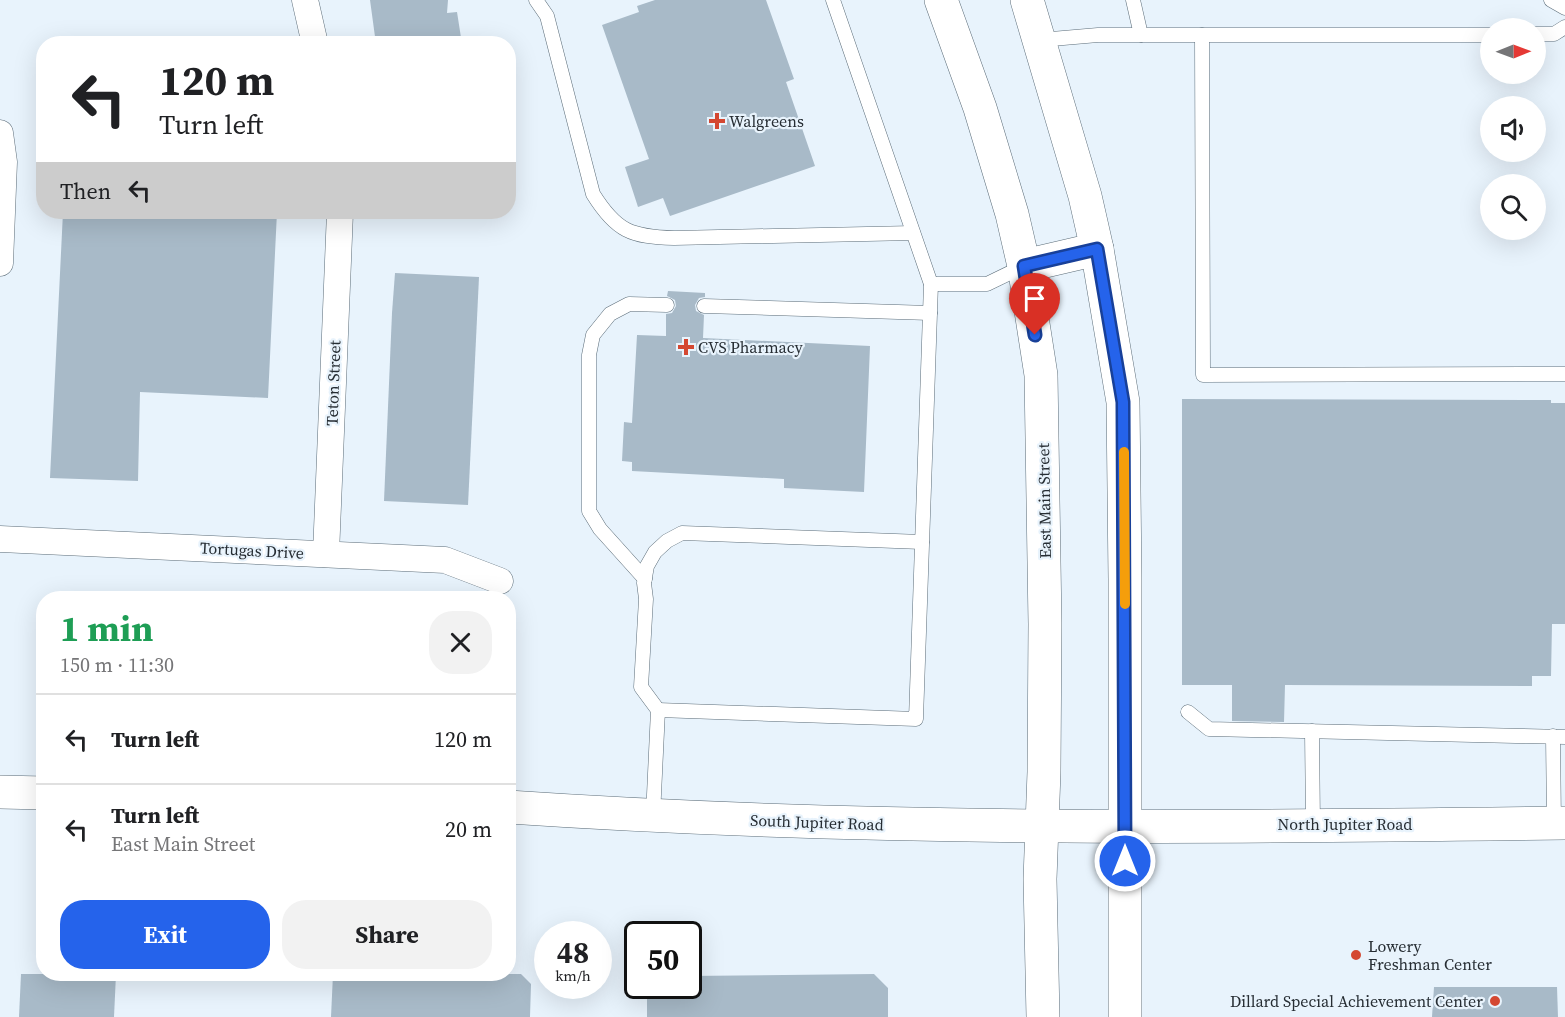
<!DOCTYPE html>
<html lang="en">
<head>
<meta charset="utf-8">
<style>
  :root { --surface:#fff; --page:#f2f2f2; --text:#202124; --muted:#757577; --line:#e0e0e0; --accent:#2563eb }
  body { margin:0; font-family:"Source Serif 4",serif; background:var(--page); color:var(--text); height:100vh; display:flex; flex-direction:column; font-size:22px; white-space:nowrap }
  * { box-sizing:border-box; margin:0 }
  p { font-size:20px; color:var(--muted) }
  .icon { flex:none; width:33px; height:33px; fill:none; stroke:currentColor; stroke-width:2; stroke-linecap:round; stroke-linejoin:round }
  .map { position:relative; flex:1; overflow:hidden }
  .details { position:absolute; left:36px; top:591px; width:480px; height:390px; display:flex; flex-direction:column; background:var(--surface); border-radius:24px; box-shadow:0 6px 24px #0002 }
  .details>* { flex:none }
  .hud { position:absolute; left:36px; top:36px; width:480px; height:183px; border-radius:24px; box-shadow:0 6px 24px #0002; background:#fff; color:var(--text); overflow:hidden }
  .needle { width:39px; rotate:89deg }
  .buttons { position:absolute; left:1480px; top:18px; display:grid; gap:12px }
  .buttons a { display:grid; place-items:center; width:66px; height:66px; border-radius:50%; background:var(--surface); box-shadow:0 6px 24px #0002; font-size:30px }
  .speed { position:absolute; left:534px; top:921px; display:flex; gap:12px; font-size:30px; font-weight:700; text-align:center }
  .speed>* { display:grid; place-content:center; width:78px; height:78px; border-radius:50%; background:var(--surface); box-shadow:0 6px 24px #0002; line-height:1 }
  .speed small { font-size:15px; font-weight:400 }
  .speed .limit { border:3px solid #111; border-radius:9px; background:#fff; color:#111 }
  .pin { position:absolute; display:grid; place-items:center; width:51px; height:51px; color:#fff; margin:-62px -26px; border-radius:50% 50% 50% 0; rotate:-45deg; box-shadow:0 0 6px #0007 }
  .pin .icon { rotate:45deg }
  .me { position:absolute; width:66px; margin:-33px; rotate:0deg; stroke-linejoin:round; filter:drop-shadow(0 0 4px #0008) }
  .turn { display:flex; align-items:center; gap:21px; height:126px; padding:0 24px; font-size:27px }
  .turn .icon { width:78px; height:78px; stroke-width:2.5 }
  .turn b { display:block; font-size:42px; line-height:51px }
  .then { display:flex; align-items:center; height:57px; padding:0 24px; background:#0003; gap:12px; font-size:22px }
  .round { display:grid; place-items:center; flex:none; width:63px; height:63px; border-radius:24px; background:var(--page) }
  .overview { display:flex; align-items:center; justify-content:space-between; height:102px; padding:0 24px }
  h1 { font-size:36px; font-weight:700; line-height:45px; color:#1e9e55 }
  .cta { display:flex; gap:12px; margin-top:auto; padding:12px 24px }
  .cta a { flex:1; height:69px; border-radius:24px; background:var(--accent); color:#fff; font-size:24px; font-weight:700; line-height:69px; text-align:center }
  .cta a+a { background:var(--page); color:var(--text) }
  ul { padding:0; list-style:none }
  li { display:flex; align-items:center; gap:18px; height:90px; padding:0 24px; border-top:2px solid var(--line) }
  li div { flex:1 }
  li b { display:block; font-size:22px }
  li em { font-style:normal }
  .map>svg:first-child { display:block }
  .building { fill:#a8bac8 }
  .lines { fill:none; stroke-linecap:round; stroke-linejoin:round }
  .lane-casing { stroke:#5c6d79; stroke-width:15 }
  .street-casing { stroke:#5c6d79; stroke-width:27 }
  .secondary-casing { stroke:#5c6d79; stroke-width:34 }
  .lane { stroke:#fff; stroke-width:14 }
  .street { stroke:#fff; stroke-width:26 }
  .secondary { stroke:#fff; stroke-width:33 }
  .route-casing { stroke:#184099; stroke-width:15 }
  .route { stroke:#2563eb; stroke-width:10 }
  .slow { stroke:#f59e0b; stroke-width:10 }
  .poi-dot { fill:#d44832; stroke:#e8f3fc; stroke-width:2 }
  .labels { text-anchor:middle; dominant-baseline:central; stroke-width:4.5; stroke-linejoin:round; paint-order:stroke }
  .poi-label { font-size:16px; fill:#262d33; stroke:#e8f3fc; text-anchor:start }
  .street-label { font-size:16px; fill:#262d33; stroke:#e8f3fc }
</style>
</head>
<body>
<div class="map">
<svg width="1565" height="1017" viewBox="0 0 1565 1017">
  <rect width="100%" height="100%" fill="#e8f3fc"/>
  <g class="building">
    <polygon points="370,0 448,0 447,13 457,12 462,44 376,44"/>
    <polygon points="655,0 766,0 794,79 786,82 815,166 670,216 663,198 638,207 625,167 649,159 602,25 639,12 637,6"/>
    <polygon points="63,212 277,212 268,398 140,392 138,481 50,478"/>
    <polygon points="395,273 479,277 468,505 384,501 392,313"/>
    <polygon points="668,291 705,293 705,297 699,298 695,305 696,311 704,315 703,338 870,346 864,492 784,488 784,479 632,471 632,462 622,461 624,422 632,423 637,335 666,336 666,314 672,313 676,306 675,300 667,296"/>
    <polygon points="1182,399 1551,400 1551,403 1565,403 1565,624 1552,624 1551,676 1532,676 1532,686 1285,685 1284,722 1232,721 1232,685 1182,685"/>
    <polygon points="21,974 116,974 114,1017 19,1017"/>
    <polygon points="333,974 521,974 531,984 530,1017 331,1017"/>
    <polygon points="874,974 888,988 888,1017 647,1017 647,986 688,986 688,976"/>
    <polygon points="1434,987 1557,987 1558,1017 1432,1017"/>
  </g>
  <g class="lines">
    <g class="lane-casing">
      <g id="lane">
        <path d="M536,0l11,16 46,178c23,37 38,43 81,44l239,-5"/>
        <polyline points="1133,0 1141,35"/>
        <polyline points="1551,0 1565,8"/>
        <polyline points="1536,34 1554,34 1565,27"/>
        <polyline points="1202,35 1203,375 1565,374"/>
        <polyline points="1040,40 1098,35 1491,35"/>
        <polyline points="931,284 987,284 1024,266"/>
        <polyline points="704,306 930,313"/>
        <polyline points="645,579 600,529 589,511 589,355 593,335 610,314 629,304 667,305"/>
        <polyline points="658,710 916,719 931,284 833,0"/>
        <polyline points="1188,712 1209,729 1565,737"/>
        <polyline points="1312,731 1313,825"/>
        <polyline points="1553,736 1554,823"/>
        <polyline points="653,816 658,710 641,687 646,599 644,583 647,566 655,552 667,541 682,533 922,542"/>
      </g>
    </g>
    <g class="street-casing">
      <g id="street">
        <polyline points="305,0 315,44"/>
        <polyline points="0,133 4,162 0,263"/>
        <polyline points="0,539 445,560 500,581"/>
        <polyline points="326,554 340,212"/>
      </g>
    </g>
    <g class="secondary-casing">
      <g id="secondary">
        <polyline points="941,0 980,108 1012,214 1024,266 1041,375 1045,624 1044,772 1040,879 1043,1017"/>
        <polyline points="1027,0 1085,196 1097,249 1123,402 1125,579 1125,1017"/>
        <polyline points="1024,266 1097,249"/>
        <polyline points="0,792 44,793"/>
        <path d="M508,807c352,24 705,21 1057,16"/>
      </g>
    </g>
    <use href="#lane" class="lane"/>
    <use href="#street" class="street"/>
    <use href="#secondary" class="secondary"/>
  </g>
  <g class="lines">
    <g class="route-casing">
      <polyline id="route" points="1035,335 1024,266 1097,249 1123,402 1125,861"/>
    </g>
    <use href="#route" class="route"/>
    <polyline class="slow" points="1124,452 1125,604"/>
  </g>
  <g class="poi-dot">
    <path d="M714 112h6v6h6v6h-6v6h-6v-6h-6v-6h6z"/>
    <path d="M683 338h6v6h6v6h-6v6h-6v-6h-6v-6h6z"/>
    <circle cx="1356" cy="955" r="6"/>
    <circle cx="1495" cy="1001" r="6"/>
  </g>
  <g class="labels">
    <g class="poi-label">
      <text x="729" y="121">Walgreens</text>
      <text x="698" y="347">CVS Pharmacy</text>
      <text x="1368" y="946">Lowery<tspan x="1368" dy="18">Freshman Center</tspan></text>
      <text x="1483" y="1001" text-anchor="end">Dillard Special Achievement Center</text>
    </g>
    <g class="street-label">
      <text transform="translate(333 383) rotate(-88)">Teton Street</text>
      <text transform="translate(1044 501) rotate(-91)">East Main Street</text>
      <text transform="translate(252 550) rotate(3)">Tortugas Drive</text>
      <text transform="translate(817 822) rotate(2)">South Jupiter Road</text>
      <text x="1345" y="824">North Jupiter Road</text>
    </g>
  </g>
</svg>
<div class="buttons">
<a><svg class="needle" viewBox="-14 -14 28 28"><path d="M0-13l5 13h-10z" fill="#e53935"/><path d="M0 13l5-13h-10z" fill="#757577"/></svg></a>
<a><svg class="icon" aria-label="sound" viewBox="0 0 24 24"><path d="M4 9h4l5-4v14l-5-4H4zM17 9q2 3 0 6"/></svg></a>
<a><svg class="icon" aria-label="search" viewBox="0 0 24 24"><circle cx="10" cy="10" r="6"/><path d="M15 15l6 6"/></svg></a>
</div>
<div class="speed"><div>48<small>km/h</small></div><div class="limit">50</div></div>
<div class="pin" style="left:1035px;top:335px;background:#d93025"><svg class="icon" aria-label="arrive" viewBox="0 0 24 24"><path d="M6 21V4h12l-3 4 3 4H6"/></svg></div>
<svg class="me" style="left:1125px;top:861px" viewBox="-20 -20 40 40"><circle r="17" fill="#2563eb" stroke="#fff" stroke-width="3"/><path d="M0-11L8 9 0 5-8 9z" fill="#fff"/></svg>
<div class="hud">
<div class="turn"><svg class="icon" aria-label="left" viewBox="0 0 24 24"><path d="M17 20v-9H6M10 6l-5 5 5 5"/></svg><div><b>120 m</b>Turn left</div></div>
<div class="then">Then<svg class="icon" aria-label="left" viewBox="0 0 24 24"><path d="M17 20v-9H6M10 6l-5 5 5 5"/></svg></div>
</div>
<section class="details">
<div class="overview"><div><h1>1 min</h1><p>150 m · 11:30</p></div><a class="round"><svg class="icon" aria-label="close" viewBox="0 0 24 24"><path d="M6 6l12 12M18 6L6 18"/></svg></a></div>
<ul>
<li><svg class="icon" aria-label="left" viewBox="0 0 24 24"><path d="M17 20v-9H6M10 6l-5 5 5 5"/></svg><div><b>Turn left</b></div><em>120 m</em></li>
<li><svg class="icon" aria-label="left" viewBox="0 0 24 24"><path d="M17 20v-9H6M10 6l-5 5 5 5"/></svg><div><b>Turn left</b><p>East Main Street</p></div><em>20 m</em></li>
</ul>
<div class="cta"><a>Exit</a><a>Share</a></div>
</section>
</div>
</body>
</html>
